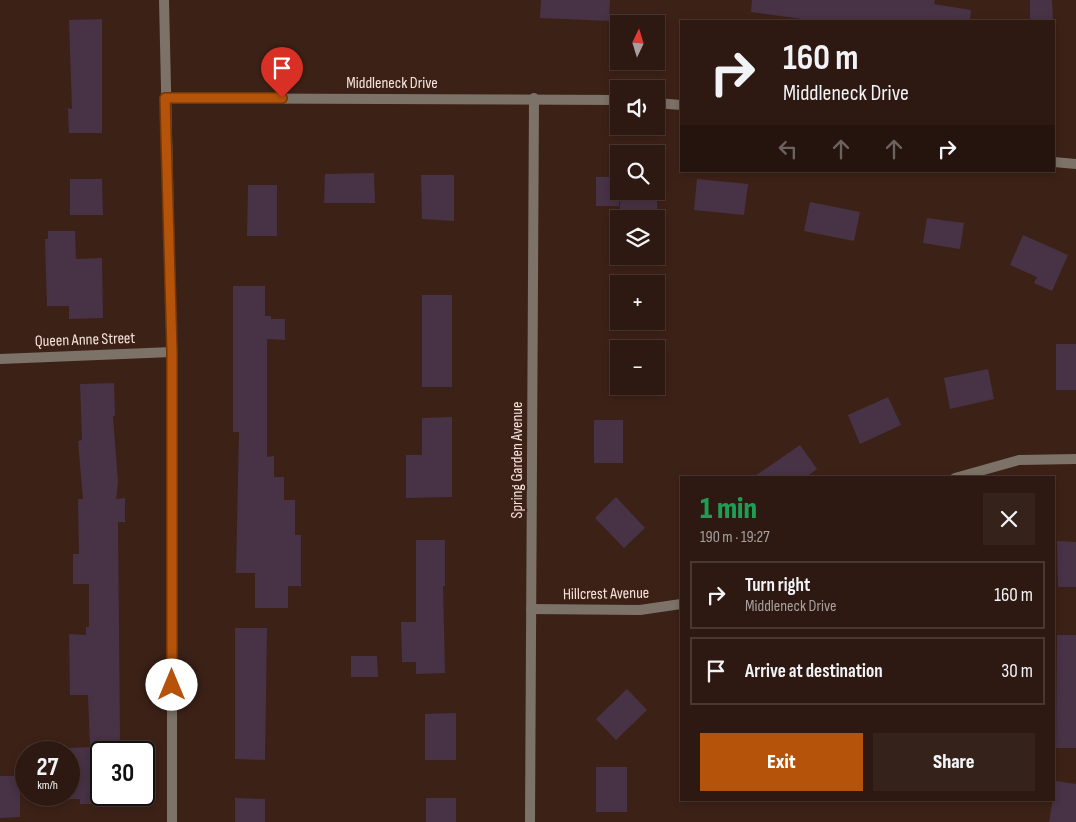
<!DOCTYPE html>
<html lang="en">
<head>
<meta charset="utf-8">
<style>
  :root { --surface:#2d1911; --page:#35221a; --text:#f1f3f6; --muted:#a7a09f; --line:#483831; --accent:#b45309 }
  body { margin:0; font-family:"Sofia Sans Condensed",sans-serif; background:var(--page); color:var(--text); height:100vh; display:flex; flex-direction:column; font-size:19px; white-space:nowrap }
  * { box-sizing:border-box; margin:0 }
  p { font-size:16px; color:var(--muted) }
  .icon { flex:none; width:28px; height:28px; fill:none; stroke:currentColor; stroke-width:2; stroke-linecap:round; stroke-linejoin:round }
  .map { position:relative; flex:1; overflow:hidden }
  .sheet { position:absolute; left:680px; top:476px; width:375px; height:325px; display:flex; flex-direction:column; background:var(--surface); border-radius:0px; box-shadow:0 2px 8px #0003,0 0 0 1px var(--line) }
  .sheet>* { flex:none }
  .hud { position:absolute; left:680px; top:20px; width:375px; height:152px; border-radius:0px; box-shadow:0 2px 8px #0003,0 0 0 1px var(--line); background:#2d1911; color:var(--text); overflow:hidden }
  .needle { width:32px; rotate:4deg }
  .tools { position:absolute; left:610px; top:15px; display:grid; gap:10px }
  .tools a { display:grid; place-items:center; width:55px; height:55px; border-radius:0px; background:var(--surface); box-shadow:0 2px 8px #0003,0 0 0 1px var(--line); font-size:25px }
  .speed { position:absolute; left:15px; top:741px; display:flex; gap:10px; font-size:25px; font-weight:700; text-align:center }
  .speed>* { display:grid; place-content:center; width:65px; height:65px; border-radius:50%; background:var(--surface); box-shadow:0 2px 8px #0003,0 0 0 1px var(--line); line-height:1 }
  .speed small { font-size:12px; font-weight:400 }
  .speed .limit { border:2px solid #111; border-radius:8px; background:#fff; color:#111 }
  .pin { position:absolute; display:grid; place-items:center; width:42px; height:42px; color:#fff; margin:-51px -21px; border-radius:50% 50% 50% 0; rotate:-45deg; box-shadow:0 0 5px #0007 }
  .pin .icon { rotate:45deg }
  .me { position:absolute; width:55px; margin:-28px; rotate:0deg; stroke-linejoin:round; filter:drop-shadow(0 0 4px #0008) }
  .turn { display:flex; align-items:center; gap:18px; height:105px; padding:0 20px; font-size:22px }
  .turn .icon { width:65px; height:65px; stroke-width:2.5 }
  .turn b { display:block; font-size:35px; line-height:42px }
  .lanes { display:flex; align-items:center; height:48px; padding:0 20px; background:#0003; justify-content:center; gap:25px; direction:ltr }
  .lanes .off { opacity:.35 }
  .round { display:grid; place-items:center; flex:none; width:52px; height:52px; border-radius:0px; background:var(--page) }
  .summary { display:flex; align-items:center; justify-content:space-between; height:85px; padding:0 20px }
  h1 { font-size:30px; font-weight:800; line-height:38px; color:#1e9e55 }
  .primary-button { display:flex; gap:10px; margin-top:auto; padding:10px 20px }
  .primary-button a { flex:1; height:58px; border-radius:0px; background:var(--accent); color:#fff; font-size:20px; font-weight:800; line-height:58px; text-align:center }
  .primary-button a+a { background:var(--page); color:var(--text) }
  ul { padding:0; list-style:none }
  li { display:flex; align-items:center; gap:15px; height:68px; margin:0 10px 8px; padding:0 10px; border:2px solid var(--line); border-radius:0px }
  li div { flex:1 }
  li b { display:block; font-size:19px }
  li em { font-style:normal }
  .map>svg:first-child { display:block }
  .building { fill:#483246 }
  .lines { fill:none; stroke-linecap:round; stroke-linejoin:round }
  .minor { stroke:#7d7268; stroke-width:10 }
  .tertiary { stroke:#7d7268; stroke-width:10 }
  .route-casing { stroke:#753606; stroke-width:12 }
  .route { stroke:#b45309; stroke-width:9 }
  .labels { text-anchor:middle; dominant-baseline:central; stroke-width:4.5; stroke-linejoin:round; paint-order:stroke }
  .street-label { font-size:16px; fill:#f6e3dc; stroke:#3c2117 }
</style>
</head>
<body>
<div class="map">
<svg width="1076" height="822" viewBox="0 0 1076 822">
  <rect width="100%" height="100%" fill="#3c2117"/>
  <g class="building">
    <polygon points="541,0 610,0 609,21 540,18"/>
    <polygon points="752,0 935,0 934,4 971,10 970,21 801,21 802,19 751,12"/>
    <polygon points="1030,0 1052,0 1053,21 1030,21"/>
    <polygon points="102,19 102,133 69,133 68,108 72,109 69,20"/>
    <polygon points="374,173 375,203 324,203 325,174"/>
    <polygon points="421,175 454,175 454,221 422,219"/>
    <rect x="596" y="177" width="23" height="29"/>
    <polygon points="70,179 102,179 103,215 70,215"/>
    <polygon points="697,179 748,184 744,215 694,210"/>
    <polygon points="248,185 277,185 277,236 247,236"/>
    <polygon points="620,191 657,191 657,210 639,210 639,217 620,217"/>
    <polygon points="810,202 860,212 854,241 804,231"/>
    <polygon points="927,218 964,223 960,249 923,243"/>
    <polygon points="48,231 75,231 76,259 102,258 103,318 69,319 69,306 47,306 45,239 48,239"/>
    <polygon points="1023,235 1068,255 1052,291 1034,283 1037,277 1010,265"/>
    <polygon points="233,286 265,286 265,316 271,316 271,319 285,319 285,340 267,339 267,457 274,456 274,477 284,477 284,500 295,500 295,535 301,535 301,586 288,586 288,608 255,608 255,573 236,573 239,432 233,432"/>
    <rect x="422" y="295" width="30" height="92"/>
    <rect x="1056" y="344" width="20" height="46"/>
    <polygon points="988,369 994,399 950,409 944,378"/>
    <polygon points="114,383 115,416 113,416 118,482 116,499 125,498 125,522 118,522 118,525 120,736 119,748 101,749 101,804 80,804 80,799 69,799 69,748 90,747 88,695 70,695 69,634 86,635 86,627 89,627 89,584 73,584 73,554 79,554 78,499 83,499 78,441 82,440 80,384"/>
    <polygon points="888,397 901,425 860,444 848,415"/>
    <polygon points="452,417 452,497 406,498 406,455 422,455 422,418"/>
    <rect x="594" y="420" width="29" height="43"/>
    <polygon points="800,445 817,469 805,478 752,478"/>
    <polygon points="616,497 645,528 624,548 595,518"/>
    <polygon points="416,540 445,540 445,586 443,586 445,673 416,674 416,662 402,662 401,622 416,622"/>
    <polygon points="1057,541 1076,542 1076,587 1058,587"/>
    <polygon points="235,628 267,628 265,760 235,759"/>
    <polygon points="1057,635 1076,635 1076,748 1056,748"/>
    <polygon points="351,656 377,656 378,677 351,677"/>
    <polygon points="627,689 647,710 616,740 596,719"/>
    <polygon points="456,713 456,760 425,760 425,714"/>
    <rect x="596" y="767" width="31" height="45"/>
    <polygon points="0,776 20,776 20,817 0,818"/>
    <polygon points="1056,781 1076,784 1076,822 1049,822"/>
    <polygon points="235,798 265,799 265,822 235,822"/>
    <rect x="426" y="798" width="30" height="24"/>
  </g>
  <g class="lines">
    <g class="minor">
      <polyline points="164,0 172,352 172,822"/>
      <polyline points="0,359 172,352"/>
      <polyline points="955,478 1019,460 1076,459"/>
      <polyline points="531,609 640,610 681,604"/>
      <polyline points="530,822 534,98"/>
    </g>
    <g class="tertiary">
      <polyline points="165,98 619,100"/>
      <polyline points="656,103 681,105"/>
      <polyline points="1054,162 1076,164"/>
    </g>
  </g>
  <g class="lines">
    <g class="route-casing">
      <polyline id="route" points="172,685 172,352 165,98 282,98"/>
    </g>
    <use href="#route" class="route"/>
  </g>
  <g class="labels">
    <g class="street-label">
      <text x="392" y="83">Middleneck Drive</text>
      <text transform="translate(85 340) rotate(-2)">Queen Anne Street</text>
      <text transform="translate(517 460) rotate(-90)">Spring Garden Avenue</text>
      <text transform="translate(606 594) rotate(-1)">Hillcrest Avenue</text>
    </g>
  </g>
</svg>
<div class="tools">
<a><svg class="needle" viewBox="-14 -14 28 28"><path d="M0-13l5 13h-10z" fill="#e53935"/><path d="M0 13l5-13h-10z" fill="#a7a09f"/></svg></a>
<a><svg class="icon" aria-label="sound" viewBox="0 0 24 24"><path d="M4 9h4l5-4v14l-5-4H4zM17 9q2 3 0 6"/></svg></a>
<a><svg class="icon" aria-label="search" viewBox="0 0 24 24"><circle cx="10" cy="10" r="6"/><path d="M15 15l6 6"/></svg></a>
<a><svg class="icon" aria-label="layers" viewBox="0 0 24 24"><path d="M12 4l9 5-9 5-9-5zM3 14l9 5 9-5"/></svg></a>
<a>+</a>
<a>−</a>
</div>
<div class="speed"><div>27<small>km/h</small></div><div class="limit">30</div></div>
<div class="pin" style="left:282px;top:98px;background:#d93025"><svg class="icon" aria-label="arrive" viewBox="0 0 24 24"><path d="M6 21V4h12l-3 4 3 4H6"/></svg></div>
<svg class="me" style="left:172px;top:685px" viewBox="-20 -20 40 40"><circle r="19" fill="#fff"/><path d="M0-13L10 11 0 6-10 11z" fill="#b45309"/></svg>
<div class="hud">
<div class="turn"><svg class="icon" aria-label="right" viewBox="0 0 24 24"><path d="M7 20v-9h11M14 6l5 5-5 5"/></svg><div><b>160 m</b>Middleneck Drive</div></div>
<div class="lanes"><svg class="icon off" aria-label="left" viewBox="0 0 24 24"><path d="M17 20v-9H6M10 6l-5 5 5 5"/></svg><svg class="icon off" aria-label="ahead" viewBox="0 0 24 24"><path d="M12 20V5M6 11l6-6 6 6"/></svg><svg class="icon off" aria-label="ahead" viewBox="0 0 24 24"><path d="M12 20V5M6 11l6-6 6 6"/></svg><svg class="icon" aria-label="right" viewBox="0 0 24 24"><path d="M7 20v-9h11M14 6l5 5-5 5"/></svg></div>
</div>
<section class="sheet">
<div class="summary"><div><h1>1 min</h1><p>190 m · 19:27</p></div><a class="round"><svg class="icon" aria-label="close" viewBox="0 0 24 24"><path d="M6 6l12 12M18 6L6 18"/></svg></a></div>
<ul>
<li><svg class="icon" aria-label="right" viewBox="0 0 24 24"><path d="M7 20v-9h11M14 6l5 5-5 5"/></svg><div><b>Turn right</b><p>Middleneck Drive</p></div><em>160 m</em></li>
<li><svg class="icon" aria-label="arrive" viewBox="0 0 24 24"><path d="M6 21V4h12l-3 4 3 4H6"/></svg><div><b>Arrive at destination</b></div><em>30 m</em></li>
</ul>
<div class="primary-button"><a>Exit</a><a>Share</a></div>
</section>
</div>
</body>
</html>
